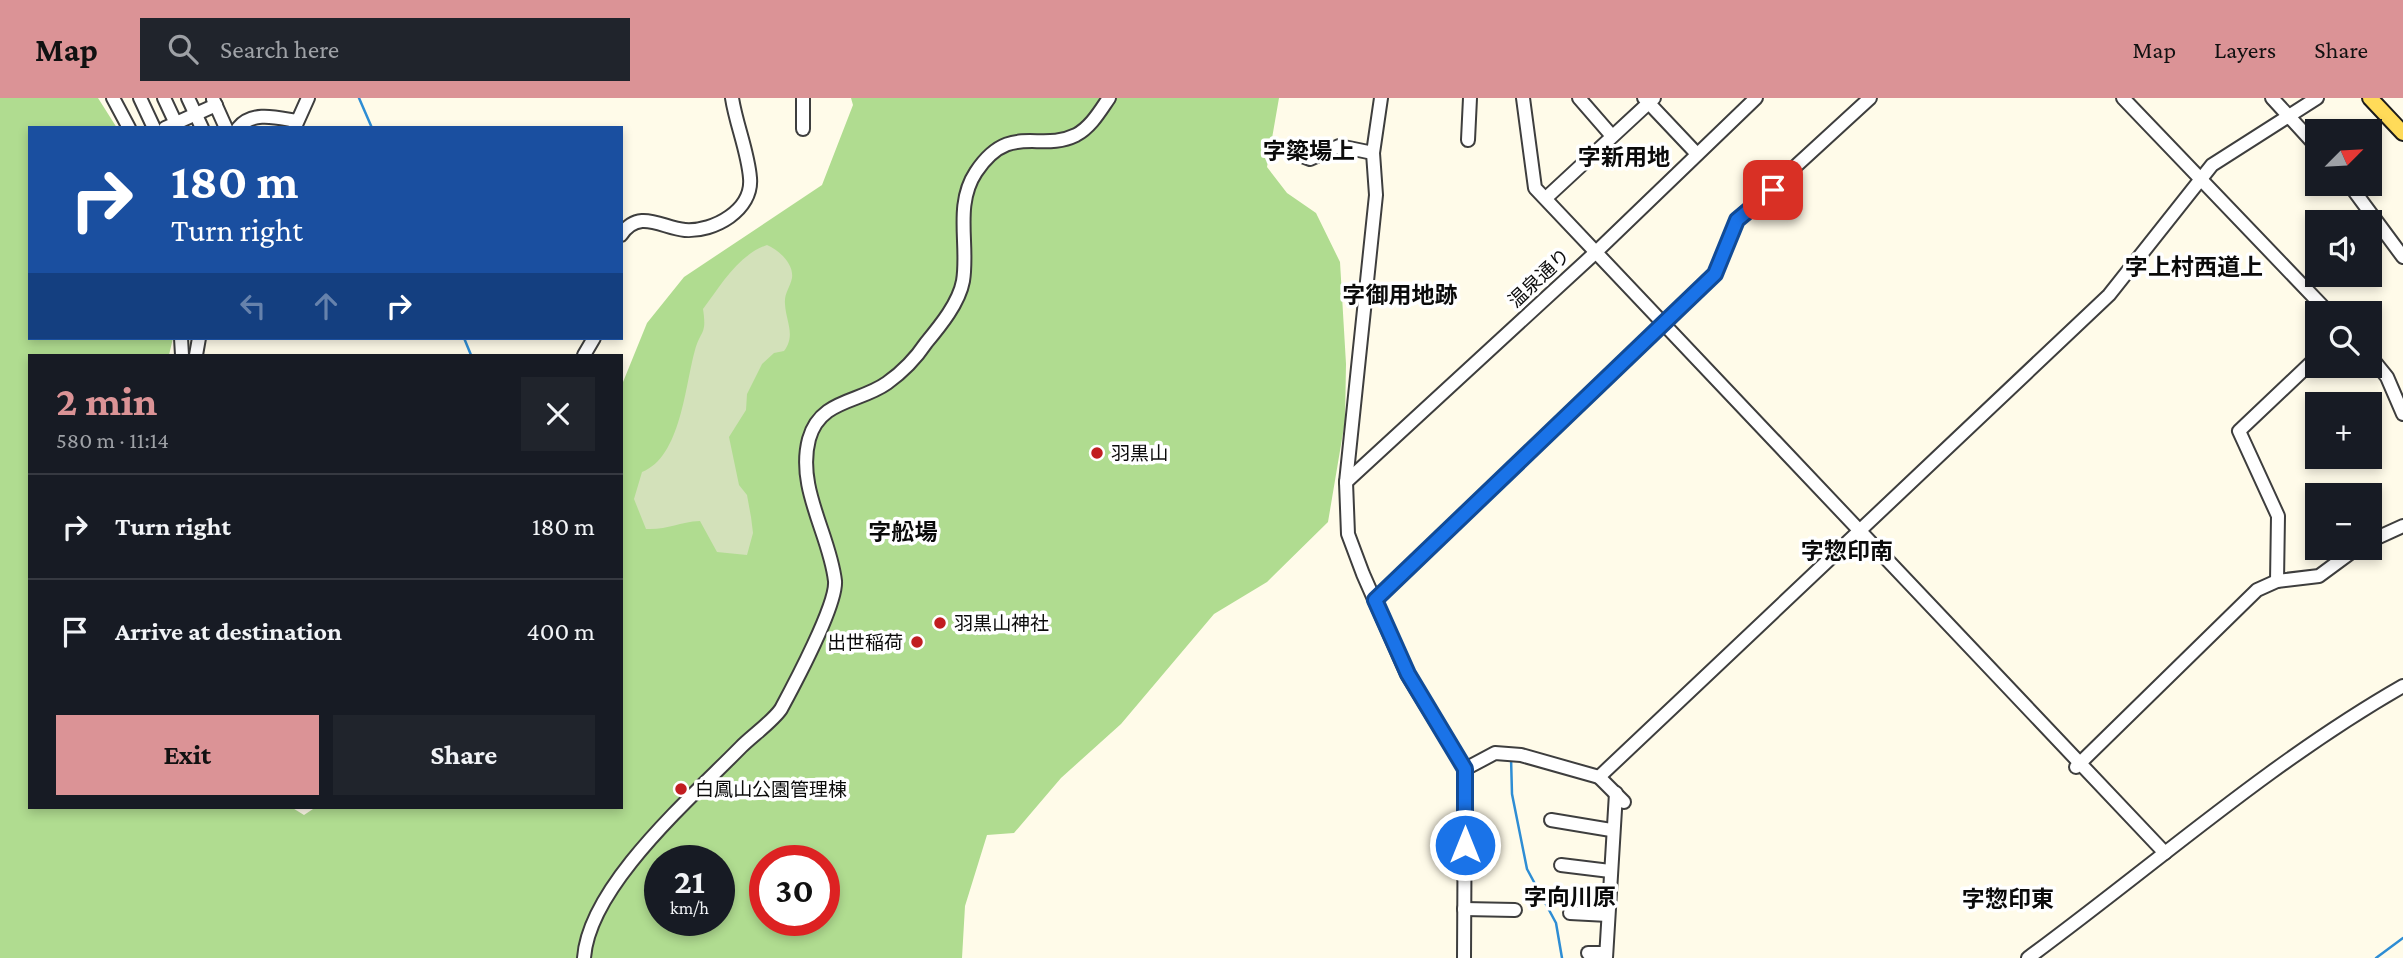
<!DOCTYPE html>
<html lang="en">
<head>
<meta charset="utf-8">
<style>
  :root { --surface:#171b24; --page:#20242c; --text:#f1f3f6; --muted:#9ea1a6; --line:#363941; --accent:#db9396 }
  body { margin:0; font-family:"Crimson Pro","Noto Sans JP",serif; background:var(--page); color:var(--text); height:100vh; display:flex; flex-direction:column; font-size:26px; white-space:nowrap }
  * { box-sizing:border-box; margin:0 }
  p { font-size:23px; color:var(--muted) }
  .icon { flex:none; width:38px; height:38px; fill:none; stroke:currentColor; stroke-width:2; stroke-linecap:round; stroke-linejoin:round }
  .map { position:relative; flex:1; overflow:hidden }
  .drawer { position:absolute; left:28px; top:256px; width:595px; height:455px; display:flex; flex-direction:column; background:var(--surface); border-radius:0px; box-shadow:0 4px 10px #0003 }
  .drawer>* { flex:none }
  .banner { position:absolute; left:28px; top:28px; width:595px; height:214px; border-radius:0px; box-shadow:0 4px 10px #0003; background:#1a4fa0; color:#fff; overflow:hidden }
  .needle { width:46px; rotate:66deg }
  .tools { position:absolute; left:2305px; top:21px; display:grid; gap:14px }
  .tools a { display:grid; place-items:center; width:77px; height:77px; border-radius:0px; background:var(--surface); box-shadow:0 4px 10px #0003; font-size:35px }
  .speed { position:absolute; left:644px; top:747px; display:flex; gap:14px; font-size:35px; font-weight:700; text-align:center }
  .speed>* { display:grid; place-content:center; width:91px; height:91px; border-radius:50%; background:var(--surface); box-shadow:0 4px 10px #0003; line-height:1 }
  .speed small { font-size:18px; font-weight:400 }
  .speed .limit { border:10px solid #d22; background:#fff; color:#111 }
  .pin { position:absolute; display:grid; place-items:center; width:60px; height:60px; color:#fff; margin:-30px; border-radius:14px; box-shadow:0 4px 10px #0006 }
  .me { position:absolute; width:77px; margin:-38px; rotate:0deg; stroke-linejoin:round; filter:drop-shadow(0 0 5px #0008) }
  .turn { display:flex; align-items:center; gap:24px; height:147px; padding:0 28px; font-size:32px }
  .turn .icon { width:91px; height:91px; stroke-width:2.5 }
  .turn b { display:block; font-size:49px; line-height:60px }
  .lanes { display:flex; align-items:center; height:66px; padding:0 28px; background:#0003; justify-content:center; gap:35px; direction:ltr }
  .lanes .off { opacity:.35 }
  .round { display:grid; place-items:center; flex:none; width:74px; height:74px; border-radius:0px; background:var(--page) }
  .head { display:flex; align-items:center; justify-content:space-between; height:119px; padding:0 28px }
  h1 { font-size:42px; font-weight:700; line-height:52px; color:var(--accent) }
  .action { display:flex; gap:14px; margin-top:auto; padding:14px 28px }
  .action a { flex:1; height:80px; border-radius:0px; background:var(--accent); color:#111; font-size:28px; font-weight:700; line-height:80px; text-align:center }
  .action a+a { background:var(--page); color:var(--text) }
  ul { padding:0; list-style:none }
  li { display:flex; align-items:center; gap:21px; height:105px; padding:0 28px; border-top:2px solid var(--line) }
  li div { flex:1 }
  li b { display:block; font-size:26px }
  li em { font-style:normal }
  header { display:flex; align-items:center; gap:42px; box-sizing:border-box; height:98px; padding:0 35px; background:var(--accent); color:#111 }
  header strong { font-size:33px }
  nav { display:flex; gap:38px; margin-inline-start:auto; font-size:24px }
  .search { width:490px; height:63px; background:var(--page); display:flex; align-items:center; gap:18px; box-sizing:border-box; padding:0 24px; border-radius:0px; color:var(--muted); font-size:26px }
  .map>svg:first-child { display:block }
  .forest { fill:#b0dc90; fill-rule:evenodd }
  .cemetery { fill:#d3e1ba }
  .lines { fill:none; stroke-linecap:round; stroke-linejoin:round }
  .stream { stroke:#2e8dd4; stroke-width:2.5 }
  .minor-casing { stroke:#3e3e3e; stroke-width:16 }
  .major-casing { stroke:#1c1c1c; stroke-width:18 }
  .minor { stroke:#fff; stroke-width:12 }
  .major { stroke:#ffdb59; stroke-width:14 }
  .route-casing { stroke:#114b97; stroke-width:18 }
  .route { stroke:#1a73e8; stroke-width:12 }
  .poi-dot { fill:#c11d20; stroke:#fff; stroke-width:2.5 }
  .labels { text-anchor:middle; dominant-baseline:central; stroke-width:7; stroke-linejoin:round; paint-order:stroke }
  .street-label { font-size:19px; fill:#0b0b0b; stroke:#fff }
  .poi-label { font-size:19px; fill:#0b0b0b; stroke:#fff; text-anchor:start }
  .quarter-label { font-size:23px; font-weight:bold; fill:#0b0b0b; stroke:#fff }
</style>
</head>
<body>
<header>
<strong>Map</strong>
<div class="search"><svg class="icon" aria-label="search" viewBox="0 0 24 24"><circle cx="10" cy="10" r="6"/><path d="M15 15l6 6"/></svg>Search here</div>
<nav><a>Map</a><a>Layers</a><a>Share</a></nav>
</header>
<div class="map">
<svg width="2403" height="860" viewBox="0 0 2403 860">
  <rect width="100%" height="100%" fill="#fffbe9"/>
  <path class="forest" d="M0,0h98l19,30h-87v210h143l-4,17h-139v452h261l13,8 12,-8h305v-420l26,-64 37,-46 138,-92 31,-80 -2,-7h428l-12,69 20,26 29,20 24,49 6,102 -1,57 -17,101 -61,60 -53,32 -93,110 -60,54 -47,55 -27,2 -22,71 -3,52h-962zM660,763h59v59h-59zM765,763h59v59h-59z"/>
  <path class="cemetery" d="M767,147c12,5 27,19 25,33 -2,10 -8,15 -7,26 1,18 11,31 -1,47l-10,2 -12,11 -15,30 -1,16 -17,27 10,48 8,10 4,22 2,16 -6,22 -30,-3 -17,-31c-22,1 -32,9 -54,8l-12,-30 8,-27c39,-15 43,-87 53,-122 6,-21 12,-15 8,-41 18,-24 35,-54 64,-64z"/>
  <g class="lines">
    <g class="stream">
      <polyline points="359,0 372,30"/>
      <polyline points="464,240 471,257"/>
      <polyline points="1511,659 1512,696 1527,771 1556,825 1562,860"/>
      <polyline points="2376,860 2403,840"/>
    </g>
    <g class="minor-casing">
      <g id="minor">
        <polyline points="113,0 129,30"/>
        <polyline points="140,0 154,30"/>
        <polyline points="164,0 178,30"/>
        <polyline points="188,0 202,30"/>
        <polyline points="1381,0 1373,55 1376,97 1346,384 1348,436 1363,476 1407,576 1465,671 1464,860"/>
        <polyline points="1523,0 1535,90 2165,755"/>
        <polyline points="1579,0 1612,38"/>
        <polyline points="1644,0 1697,56"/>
        <polyline points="2123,0 2329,215"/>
        <polyline points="2272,0 2317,49"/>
        <polyline points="213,1 226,30"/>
        <polyline points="295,29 308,0"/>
        <polyline points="165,30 216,7"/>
        <path d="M238,30c15,-18 40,-10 59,-7"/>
        <polyline points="803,31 803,0"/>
        <polyline points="1468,42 1470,0"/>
        <polyline points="1292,54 1310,61 1339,48 1373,55"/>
        <polyline points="2349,86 2403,159"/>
        <polyline points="1546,100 1654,0"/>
        <path d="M621,137c18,-27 41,-7 64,-5 29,2 68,-20 65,-52 -2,-26 -14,-54 -18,-80"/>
        <polyline points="181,240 182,257"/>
        <polyline points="196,257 199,240"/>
        <polyline points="584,257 594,240"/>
        <polyline points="2370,258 2387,279 2403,316"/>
        <polyline points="1346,384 1596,154 1756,0"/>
        <polyline points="2370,443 2403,428"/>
        <polyline points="2277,483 2278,418 2239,333 2317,259"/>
        <polyline points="1375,502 1715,176 1737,122 1870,0"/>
        <polyline points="2076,669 2257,492 2277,483 2319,478 2357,450"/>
        <polyline points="1465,671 1495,655 1521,657 1599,679 2109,197 2212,67 2317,0"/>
        <polyline points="1599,679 1624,704"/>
        <polyline points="1551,722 1611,732"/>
        <polyline points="1561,767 1610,773"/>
        <polyline points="1464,811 1515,812"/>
        <polyline points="1570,815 1608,817"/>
        <polyline points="1588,855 1606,855"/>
        <path d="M584,860c5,-72 107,-160 157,-211 11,-11 32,-26 40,-38 13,-24 56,-105 54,-128 -5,-46 -39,-93 -26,-142 11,-40 50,-36 78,-56 14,-10 29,-25 39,-40 14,-17 33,-40 37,-62 6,-36 -9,-76 13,-109 34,-51 63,-19 100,-37 15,-8 24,-24 33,-37"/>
        <polyline points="1606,860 1616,695"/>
        <path d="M2028,860c124,-91 242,-196 375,-272"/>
      </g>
    </g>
    <g class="major-casing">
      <polyline id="major" points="2370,0 2403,35"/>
    </g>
    <use href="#minor" class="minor"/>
    <use href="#major" class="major"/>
  </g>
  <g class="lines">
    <g class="route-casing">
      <polyline id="route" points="1465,747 1465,671 1408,576 1375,502 1715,176 1737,122 1773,92"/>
    </g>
    <use href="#route" class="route"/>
  </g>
  <g class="poi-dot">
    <circle cx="1097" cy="355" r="7"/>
    <circle cx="940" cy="525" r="7"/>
    <circle cx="917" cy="544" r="7"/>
    <circle cx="681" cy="691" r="7"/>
  </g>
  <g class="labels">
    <g class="street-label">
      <text transform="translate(1539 180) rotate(-43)">温泉通り</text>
    </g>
    <g class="poi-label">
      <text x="1111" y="355">羽黒山</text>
      <text x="954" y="525">羽黒山神社</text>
      <text x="903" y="544" text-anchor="end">出世稲荷</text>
      <text x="695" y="691">白鳳山公園管理棟</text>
    </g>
    <g class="quarter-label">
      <text x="1309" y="53">字簗場上</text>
      <text x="1624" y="59">字新用地</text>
      <text x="2194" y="169">字上村西道上</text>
      <text x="1400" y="197">字御用地跡</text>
      <text x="903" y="434">字舩場</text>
      <text x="1847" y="453">字惣印南</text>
      <text x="1570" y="799">字向川原</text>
      <text x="2008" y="801">字惣印東</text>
    </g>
  </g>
</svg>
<div class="tools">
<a><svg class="needle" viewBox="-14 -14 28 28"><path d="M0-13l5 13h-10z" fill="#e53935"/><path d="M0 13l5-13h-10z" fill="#9ea1a6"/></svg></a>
<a><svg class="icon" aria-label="sound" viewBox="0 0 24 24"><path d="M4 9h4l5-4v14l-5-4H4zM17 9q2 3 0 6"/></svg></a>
<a><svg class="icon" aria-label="search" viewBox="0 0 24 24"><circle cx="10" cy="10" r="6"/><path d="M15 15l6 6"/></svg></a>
<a>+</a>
<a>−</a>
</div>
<div class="speed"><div>21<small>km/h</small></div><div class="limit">30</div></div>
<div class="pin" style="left:1773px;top:92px;background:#d93025"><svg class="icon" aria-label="arrive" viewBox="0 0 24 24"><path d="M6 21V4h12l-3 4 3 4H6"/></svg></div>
<svg class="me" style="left:1465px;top:747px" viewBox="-20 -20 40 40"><circle r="17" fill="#1a73e8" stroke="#fff" stroke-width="3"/><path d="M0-11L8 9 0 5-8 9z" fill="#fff"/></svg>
<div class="banner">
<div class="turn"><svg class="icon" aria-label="right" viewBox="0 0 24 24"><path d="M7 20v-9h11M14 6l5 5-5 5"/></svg><div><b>180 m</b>Turn right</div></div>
<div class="lanes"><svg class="icon off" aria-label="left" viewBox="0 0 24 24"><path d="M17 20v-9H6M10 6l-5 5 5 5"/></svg><svg class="icon off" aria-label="ahead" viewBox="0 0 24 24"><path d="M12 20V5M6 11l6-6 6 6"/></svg><svg class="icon" aria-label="right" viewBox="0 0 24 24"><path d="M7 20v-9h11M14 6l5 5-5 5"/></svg></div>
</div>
<section class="drawer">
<div class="head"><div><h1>2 min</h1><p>580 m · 11:14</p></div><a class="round"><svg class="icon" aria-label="close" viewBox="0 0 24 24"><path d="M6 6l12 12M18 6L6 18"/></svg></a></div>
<ul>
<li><svg class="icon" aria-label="right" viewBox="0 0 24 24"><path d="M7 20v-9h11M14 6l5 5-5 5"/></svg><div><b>Turn right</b></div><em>180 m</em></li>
<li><svg class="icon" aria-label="arrive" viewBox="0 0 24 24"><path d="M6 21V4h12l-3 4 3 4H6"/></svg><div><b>Arrive at destination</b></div><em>400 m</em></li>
</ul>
<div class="action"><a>Exit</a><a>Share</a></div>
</section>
</div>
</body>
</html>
